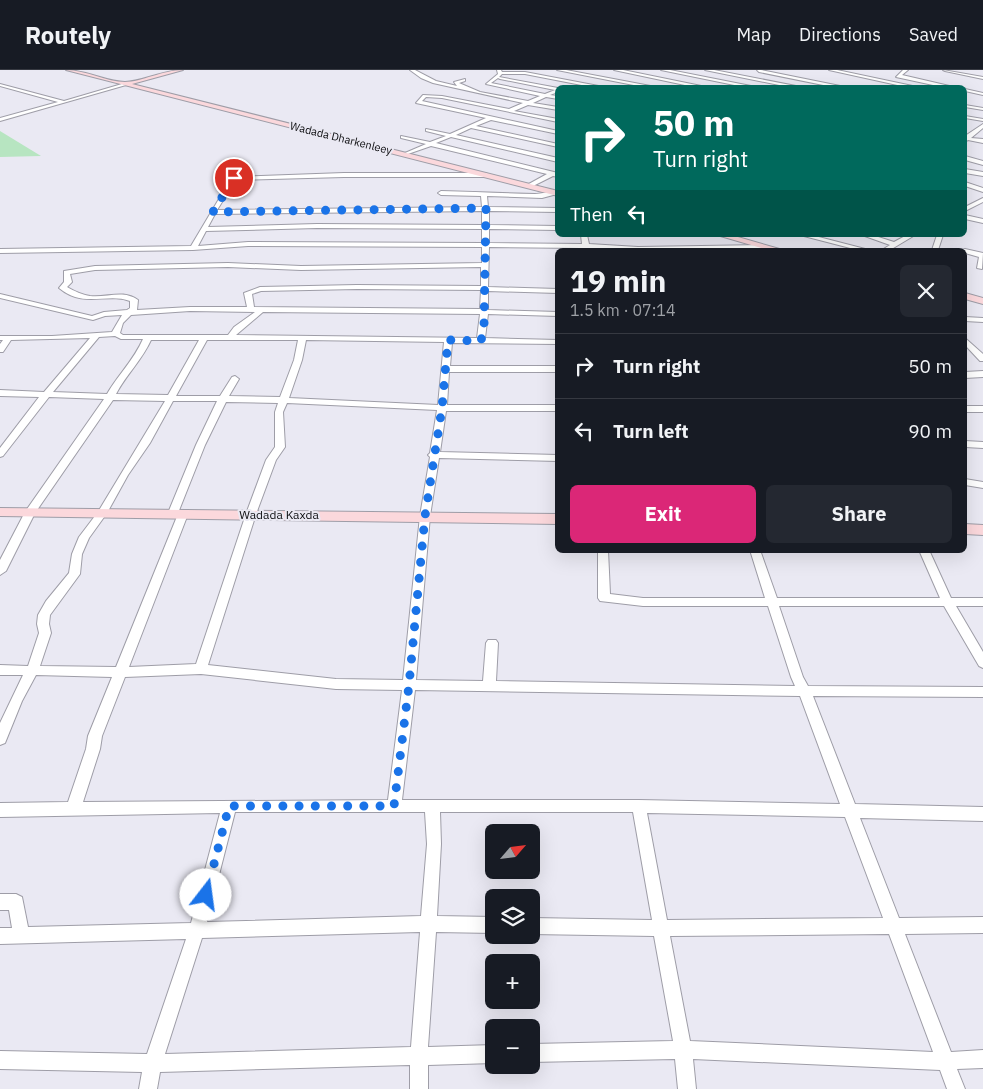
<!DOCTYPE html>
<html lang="en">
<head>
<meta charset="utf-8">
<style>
  :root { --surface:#171b24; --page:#242831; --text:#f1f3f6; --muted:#9ea1a6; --line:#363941; --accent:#db2777 }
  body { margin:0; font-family:"IBM Plex Sans",sans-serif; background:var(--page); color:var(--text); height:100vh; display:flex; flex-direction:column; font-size:19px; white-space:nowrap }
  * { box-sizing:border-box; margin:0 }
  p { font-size:16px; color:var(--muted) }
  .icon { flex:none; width:28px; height:28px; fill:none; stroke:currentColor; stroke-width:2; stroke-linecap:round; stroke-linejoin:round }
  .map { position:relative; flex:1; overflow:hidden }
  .drawer { position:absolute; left:555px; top:178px; width:412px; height:305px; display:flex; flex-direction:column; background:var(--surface); border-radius:8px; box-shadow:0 5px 20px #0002 }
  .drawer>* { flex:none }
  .top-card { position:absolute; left:555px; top:15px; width:412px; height:152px; border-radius:8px; box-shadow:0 5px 20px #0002; background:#00695c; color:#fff; overflow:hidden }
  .needle { width:32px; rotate:62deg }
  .tools { position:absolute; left:485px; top:754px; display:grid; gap:10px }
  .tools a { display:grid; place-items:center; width:55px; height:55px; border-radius:8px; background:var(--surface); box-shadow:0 5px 20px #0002; font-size:25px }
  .pin { position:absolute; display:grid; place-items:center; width:42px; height:42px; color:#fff; margin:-21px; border:2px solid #fff; border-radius:50%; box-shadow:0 1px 5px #0007 }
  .me { position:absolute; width:55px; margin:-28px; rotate:15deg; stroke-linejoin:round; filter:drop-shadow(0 0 4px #0008) }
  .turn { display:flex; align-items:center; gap:18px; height:105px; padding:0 15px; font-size:22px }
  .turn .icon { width:65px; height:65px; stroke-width:2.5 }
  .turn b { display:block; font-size:35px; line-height:42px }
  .then { display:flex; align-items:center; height:48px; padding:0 15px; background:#0003; gap:10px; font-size:19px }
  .round { display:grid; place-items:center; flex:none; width:52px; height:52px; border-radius:8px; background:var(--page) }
  .head { display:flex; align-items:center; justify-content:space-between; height:85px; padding:0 15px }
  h1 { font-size:30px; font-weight:800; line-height:38px }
  .button { display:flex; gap:10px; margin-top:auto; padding:10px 15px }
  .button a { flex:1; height:58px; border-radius:8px; background:var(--accent); color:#fff; font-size:20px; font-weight:800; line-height:58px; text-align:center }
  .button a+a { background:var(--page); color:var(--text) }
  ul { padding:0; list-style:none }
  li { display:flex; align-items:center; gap:15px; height:65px; padding:0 15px; border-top:1px solid var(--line) }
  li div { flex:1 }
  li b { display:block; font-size:19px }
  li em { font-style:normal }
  header { display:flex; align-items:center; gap:30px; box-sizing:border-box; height:70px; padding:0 25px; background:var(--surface); border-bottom:1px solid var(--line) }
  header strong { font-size:24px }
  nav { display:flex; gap:28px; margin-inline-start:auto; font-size:18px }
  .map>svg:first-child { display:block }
  .green { fill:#b7e5c1 }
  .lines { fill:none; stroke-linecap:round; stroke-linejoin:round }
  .street-casing { stroke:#9e9da7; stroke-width:2 }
  .secondary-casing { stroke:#9e9da7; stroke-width:2 }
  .street { fill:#fff; fill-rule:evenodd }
  .secondary { fill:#fbd8dc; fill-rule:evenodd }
  .route { stroke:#1a73e8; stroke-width:9; stroke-dasharray:0 16.2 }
  .labels { text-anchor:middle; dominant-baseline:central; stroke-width:4; stroke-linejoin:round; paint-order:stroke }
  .far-street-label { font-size:11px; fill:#0d0d10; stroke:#eae9f3 }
  .street-label { font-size:12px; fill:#0d0d10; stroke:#eae9f3 }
</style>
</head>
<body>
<header>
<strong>Routely</strong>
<nav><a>Map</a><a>Directions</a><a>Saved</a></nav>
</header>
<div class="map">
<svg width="983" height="1019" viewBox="0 0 983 1019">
  <rect width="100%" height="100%" fill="#eae9f3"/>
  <polygon class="green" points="0,61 41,86 0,87"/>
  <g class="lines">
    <g class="street-casing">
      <g id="street">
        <path d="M410,0h5l21,11 21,5 -3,-4 11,-3v2l-6,2 21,9 48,9 12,-5 -54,-12 12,-10 -1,-4h4l1,2h23l84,16h-12l-72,-14h-23l-3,3 59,11v4l-8,3 8,1v3l-12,-2 -13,6 25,4v3l-30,-5 -14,6 44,8v3l-116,-24 -16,-1 -4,4 136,30v3l-67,-14 -15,6 82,18v3l-87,-19 -15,7 102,23v4l-107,-25 -15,6 122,30v4l-5,-1 -24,12 -2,-1v-2l20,-11 -116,-28 -26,9v-2l21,-9 -25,-6v-2l29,6 16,-6 -20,-5v-2l24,5 36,-16 -70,-15 7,-8 19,1 67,13 14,-6 -90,-20 -12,-5zM498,8l2,1 55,11 -10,4 -54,-11z"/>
        <polygon points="557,0 566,0 661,18 649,18"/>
        <polygon points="614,0 623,0 711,18 699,18"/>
        <polygon points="661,0 670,0 761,18 749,18"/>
        <polygon points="705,0 714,0 806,18 794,18"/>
        <polygon points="757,0 761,0 850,18 838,18 759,2"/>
        <polygon points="829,0 837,0 922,18 911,18"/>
        <polygon points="903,0 908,0 902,5 958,18 947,18 896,7"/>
        <polygon points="943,0 983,7 983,9 945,1"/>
        <polygon points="0,14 64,31 122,14 126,15 0,51 0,48 58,32 0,16"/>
        <polygon points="965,19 983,23 983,25 965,21"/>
        <polygon points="965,35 983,38 983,40 965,37"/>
        <polygon points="965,46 983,49 983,51 965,48"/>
        <polygon points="983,54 983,58 971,68 983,69 983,73 968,70 965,72 965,66"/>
        <polygon points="965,86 983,91 983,95 965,90"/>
        <polygon points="965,99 983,102 983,106 965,103"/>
        <path d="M344,103h142l3,2 -3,2h-142l-108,3 -19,30 265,-3 -1,-11 -40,-1 -3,-2 3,-2c32,1 61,2 94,3 7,0 16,-3 23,-2l-1,2 -15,4 -55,-2 1,11 70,1v4l-69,-1v14l69,1v4l-69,-1v14l93,1 -1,-9h6l2,9 49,3 126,-2 3,2 -3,2 -144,1 -32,-2 -1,2h-6v-2l-92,-1 -1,40 70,2v4l-70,-2v19l70,2v4l-70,-2 -3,24 73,2v4l-106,-1 -2,23h108v6h-109l-2,33h111v6h-112l-6,41 118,3v6l-119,-3 -9,58 -14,164 67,1 3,-38 2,-3h8l2,3 -2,38 299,5 -4,-9 -23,-71h-125l-43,-5 -2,-3v-48h10l2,44 33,4h122l-15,-48h10l17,48h163l-21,-48h10l22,48h32v8h-27l27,46v16l-4,-2 -35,-60h-165l24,71 5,9 175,1v10l-170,-1 42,108 128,3v14l-123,-3 39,100 84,-1v16l-78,1 46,118 32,-2v18l-26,1 8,20h-18l-7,-19 -247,-11 3,30h-18l-3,-30 -144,3v-18l142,-3 -19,-105 -123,-2v-16l121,2 -19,-108h-193l1,32 -4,72 57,1v16l-58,-1 -8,115 66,-2v18l-66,2v24h-18v-24l-250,7 -3,17h-18l3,-17 -142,-3v-18l147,3 39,-115 -186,5v-16h12l-3,-18h-9v-16h16l6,3 6,30 163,-4 29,-110 -220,4v-14l68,-1 18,-53 2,-13 24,-59 -76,-2 -14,26 -17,42 -5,2v-22l23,-48h-23v-10l28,1 11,-33 -2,-9 1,-9 8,-14 23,-28 3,-19 7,-17 19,-25 67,-111 -52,-1 -78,113 -29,58 -6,4v-15l25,-48 79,-113 -55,-2 -46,59 -3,1v-9l39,-51 -39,-1v-6l44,2 46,-54 -79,2 -8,12h-3v-8l3,-4h-3v-4h52l60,-4 10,-17 -17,1 -12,4 -93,-22v-4l92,22 12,-4 23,-2 3,-2v-7c-23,-9 -46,8 -71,-13l5,-6v-11l31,-5 133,-3 73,3 181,-3v-16l-234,-1 -55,4 -193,3v-4l191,-3 41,-69zM482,141v14l-165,-1 -109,3 7,-13zM317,158l165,1v14l-234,-1 -50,4 8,-15zM228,197l73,3 180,-3v19l-124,-1 -97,2 -16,6 3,14h-57l-53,3 1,-10c-15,-11 -31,-2 -48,-4 -7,-1 -16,-5 -23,-9l5,-5 -2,-8 25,-4zM357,219l124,1 -1,19 -226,-2 -2,-13 9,-3zM190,241l65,1 -21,15 -6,8h-105l-3,-2 3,-10 8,-8zM263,242l217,2 -3,24 -241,-3zM115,266l6,3h22c-9,21 -25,36 -36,55l-54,-2 46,-55zM151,270h48l-31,55 -52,-1c10,-19 26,-34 35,-54zM207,270h91l-4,20 -14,37 -51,-1 10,-17 -4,-3 -3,1 -12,19h-44zM306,270l138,2 -6,63 -149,-7 13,-38zM173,331h44l-21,44 -28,68 5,3 5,-3 27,-68 21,-43 52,1 -3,9v35l-9,13 -20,54 -50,150 -67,3 59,-153 -5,-3 -5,3 -62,153 -76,-1 11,-33 -2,-9 1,-9 30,-41 2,-20 7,-16 18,-25 21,-38 22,-32zM287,333l150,7 -7,43 -2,2 2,2 -10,59 -17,164 -67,-1 -128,-14 48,-151 20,-54 9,-13 -2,-35zM201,604l135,15 66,1 -14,110 -305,2 17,-53 2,-13 23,-59zM415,620l385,6 40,108 -201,-4h-237zM235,742h190l2,32 -6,72 -214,6zM647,743l198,4 38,101 -216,2zM420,862l-9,115 -246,7 37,-116zM889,864l44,118 -243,-11 -20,-105z"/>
        <polygon points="965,112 983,118 983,122 965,116"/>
        <polygon points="983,128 983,132 965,141 965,137"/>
        <polygon points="965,145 983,149 983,153 965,149"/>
        <polygon points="800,165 811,165 869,180 858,180"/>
        <polygon points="862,165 872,165 894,172 907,165 915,165 890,180 882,180 890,175"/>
        <polygon points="937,165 943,165 938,180 932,180"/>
        <polygon points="965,179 983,183 982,199 977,198 979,187 965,183 965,180 962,180"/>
        <polygon points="965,247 983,248 983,252 965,251"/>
        <polygon points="965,268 983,284 983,291 980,291 965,275"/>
        <polygon points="983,301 983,307 965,308 965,302"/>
        <rect x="965" y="336" width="18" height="6"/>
        <polygon points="965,371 983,372 983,378 965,377"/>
        <polygon points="965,409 983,412 983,418 965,415"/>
      </g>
    </g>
    <g class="secondary-casing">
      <g id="secondary">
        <path d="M66,0c20,0 41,12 59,12 16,0 38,-12 58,-12l-51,14 426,107v5z"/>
        <polygon points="717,165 731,165 783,180 768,180"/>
        <polygon points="965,223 983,228 983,234 965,229"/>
        <polygon points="0,438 558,444 558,454 0,446"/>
        <polygon points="965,454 983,455 983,465 965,464"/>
      </g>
    </g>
    <use href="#street" class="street"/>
    <use href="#secondary" class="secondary"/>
  </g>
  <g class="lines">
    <polyline class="route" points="206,825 229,736 394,736 409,615 425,446 442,338 448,270 481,271 484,256 486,138 213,142 234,108"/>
  </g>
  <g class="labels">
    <g class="far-street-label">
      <text transform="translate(341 68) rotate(14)">Wadada Dharkenleey</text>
    </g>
    <g class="street-label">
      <text x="279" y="444">Wadada Kaxda</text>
    </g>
  </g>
</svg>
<div class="tools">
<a><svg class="needle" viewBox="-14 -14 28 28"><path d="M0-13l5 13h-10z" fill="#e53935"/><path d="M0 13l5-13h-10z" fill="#9ea1a6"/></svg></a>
<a><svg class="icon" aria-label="layers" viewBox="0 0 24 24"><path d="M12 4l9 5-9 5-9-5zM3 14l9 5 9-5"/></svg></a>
<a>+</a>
<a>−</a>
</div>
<div class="pin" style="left:234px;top:108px;background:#d93025"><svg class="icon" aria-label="arrive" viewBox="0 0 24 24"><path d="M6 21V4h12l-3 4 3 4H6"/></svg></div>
<svg class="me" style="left:206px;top:825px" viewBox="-20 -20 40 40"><circle r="19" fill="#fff"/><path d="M0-13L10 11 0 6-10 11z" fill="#1a73e8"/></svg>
<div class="top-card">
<div class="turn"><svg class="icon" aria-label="right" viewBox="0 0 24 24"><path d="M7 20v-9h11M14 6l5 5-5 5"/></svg><div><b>50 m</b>Turn right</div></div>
<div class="then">Then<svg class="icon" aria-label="left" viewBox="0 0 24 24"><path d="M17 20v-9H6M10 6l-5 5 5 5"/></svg></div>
</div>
<section class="drawer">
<div class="head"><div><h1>19 min</h1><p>1.5 km · 07:14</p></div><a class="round"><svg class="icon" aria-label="close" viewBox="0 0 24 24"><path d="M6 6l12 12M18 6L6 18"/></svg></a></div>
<ul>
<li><svg class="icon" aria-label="right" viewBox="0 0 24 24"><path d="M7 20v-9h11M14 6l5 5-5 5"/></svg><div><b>Turn right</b></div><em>50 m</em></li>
<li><svg class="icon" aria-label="left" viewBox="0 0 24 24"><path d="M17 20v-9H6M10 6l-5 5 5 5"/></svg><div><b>Turn left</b></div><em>90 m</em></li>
</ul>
<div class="button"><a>Exit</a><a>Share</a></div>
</section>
</div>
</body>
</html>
